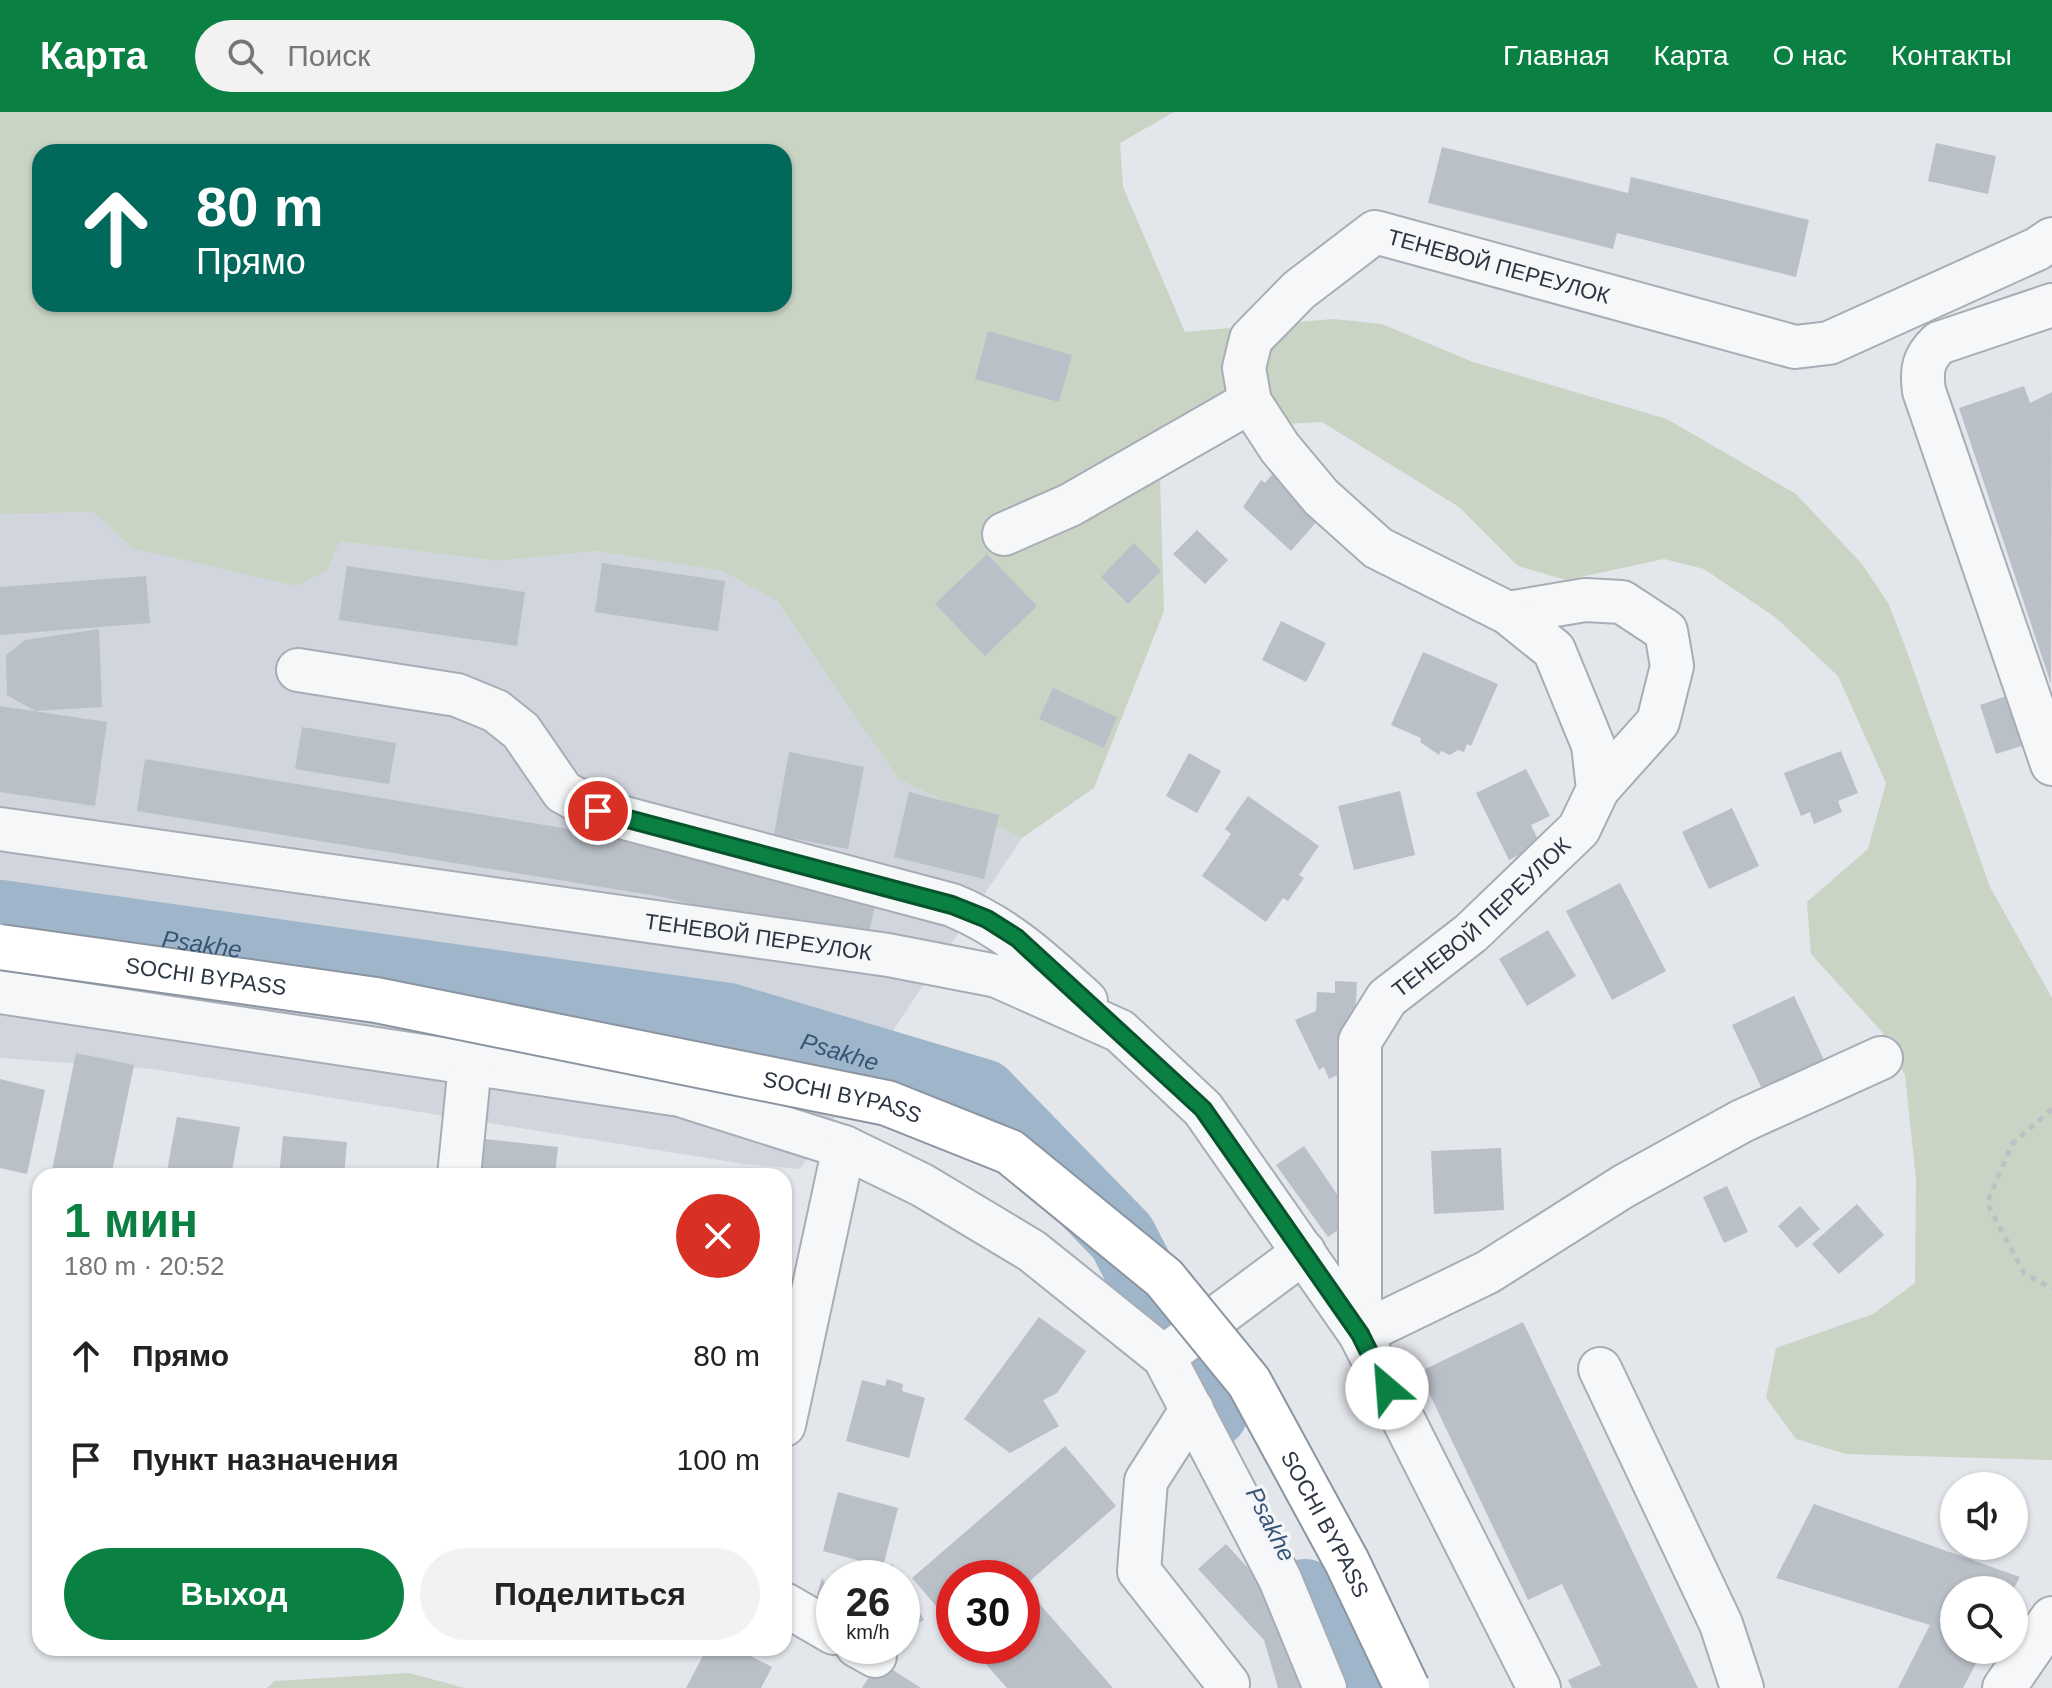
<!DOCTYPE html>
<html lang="ru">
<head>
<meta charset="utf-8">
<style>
  :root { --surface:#fff; --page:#f2f2f2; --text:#222; --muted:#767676; --accent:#0b8043 }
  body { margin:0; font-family:Arial,sans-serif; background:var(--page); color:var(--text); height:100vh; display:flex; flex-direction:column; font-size:30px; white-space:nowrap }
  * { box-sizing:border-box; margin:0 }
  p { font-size:26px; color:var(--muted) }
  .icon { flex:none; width:44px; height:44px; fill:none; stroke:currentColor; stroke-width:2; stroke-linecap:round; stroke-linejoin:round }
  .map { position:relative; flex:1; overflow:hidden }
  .side { position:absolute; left:32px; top:1056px; width:760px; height:488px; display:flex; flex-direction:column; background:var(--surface); border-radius:24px; box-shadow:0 2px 6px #0004 }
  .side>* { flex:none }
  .guide { position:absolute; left:32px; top:32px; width:760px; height:168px; border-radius:24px; box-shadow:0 2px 6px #0004; background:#00695c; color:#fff; overflow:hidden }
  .fabs { position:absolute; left:1940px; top:1360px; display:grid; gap:16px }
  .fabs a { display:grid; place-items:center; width:88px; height:88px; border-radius:50%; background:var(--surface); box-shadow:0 2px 6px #0004; font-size:40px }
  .speed { position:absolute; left:816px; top:1448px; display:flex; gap:16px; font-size:40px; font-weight:700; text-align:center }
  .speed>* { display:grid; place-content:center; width:104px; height:104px; border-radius:50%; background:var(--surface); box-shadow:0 2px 6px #0004; line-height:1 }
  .speed small { font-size:20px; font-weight:400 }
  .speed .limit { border:12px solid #d22; background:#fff; color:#111 }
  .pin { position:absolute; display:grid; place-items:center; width:68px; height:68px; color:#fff; margin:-34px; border:4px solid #fff; border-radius:50%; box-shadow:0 2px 8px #0007 }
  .me { position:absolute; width:88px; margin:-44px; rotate:333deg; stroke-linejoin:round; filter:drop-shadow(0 0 6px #0008) }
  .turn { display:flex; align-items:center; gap:28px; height:168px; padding:0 32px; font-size:36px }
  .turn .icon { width:104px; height:104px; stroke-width:2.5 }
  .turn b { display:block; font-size:56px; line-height:68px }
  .round { display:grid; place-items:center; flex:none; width:84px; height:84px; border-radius:42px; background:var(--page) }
  .summary { display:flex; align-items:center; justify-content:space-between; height:136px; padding:0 32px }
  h1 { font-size:48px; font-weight:700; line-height:60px; color:var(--accent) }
  .action { display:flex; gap:16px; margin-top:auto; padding:16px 32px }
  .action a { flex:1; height:92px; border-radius:48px; background:var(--accent); color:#fff; font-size:32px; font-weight:700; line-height:92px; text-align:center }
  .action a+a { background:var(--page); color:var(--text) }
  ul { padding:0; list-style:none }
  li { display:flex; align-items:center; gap:24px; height:104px; padding:0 32px }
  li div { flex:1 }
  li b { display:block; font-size:30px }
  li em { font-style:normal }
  header { display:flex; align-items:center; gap:48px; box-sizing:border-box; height:112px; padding:0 40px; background:var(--accent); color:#fff }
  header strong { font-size:38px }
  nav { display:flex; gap:44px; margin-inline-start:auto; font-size:28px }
  .search { width:560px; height:72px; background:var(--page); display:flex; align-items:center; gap:20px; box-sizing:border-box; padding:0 28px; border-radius:44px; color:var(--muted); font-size:30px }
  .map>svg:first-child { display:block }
  .built { fill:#d1d5dd }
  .green { fill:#c9d4c4; fill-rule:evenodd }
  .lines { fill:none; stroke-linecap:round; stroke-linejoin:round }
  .river { stroke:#9fb5c9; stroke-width:70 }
  .building { fill:#bac0c8 }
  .minor-casing { stroke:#a8adb5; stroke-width:46 }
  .path { stroke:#bdc1c6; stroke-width:5; stroke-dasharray:6 6; stroke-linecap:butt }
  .minor { stroke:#f6f7f9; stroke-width:42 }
  .highway-bridge-casing { stroke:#8b94a1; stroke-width:48; stroke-linecap:butt }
  .highway-bridge { stroke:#fff; stroke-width:44 }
  .route-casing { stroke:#07532c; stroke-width:20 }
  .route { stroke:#0b8043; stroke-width:14 }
  .labels { text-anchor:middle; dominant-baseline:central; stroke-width:7; stroke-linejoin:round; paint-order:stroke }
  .street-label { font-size:22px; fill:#2b3543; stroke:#f3f5f8 }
  .water-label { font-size:24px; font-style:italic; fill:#365576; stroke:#f3f5f8 }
</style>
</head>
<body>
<header>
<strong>Карта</strong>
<div class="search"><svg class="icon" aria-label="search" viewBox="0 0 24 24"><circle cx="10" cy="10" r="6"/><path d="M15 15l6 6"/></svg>Поиск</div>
<nav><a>Главная</a><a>Карта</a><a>О нас</a><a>Контакты</a></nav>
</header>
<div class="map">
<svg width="2052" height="1576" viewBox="0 0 2052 1576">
  <rect width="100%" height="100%" fill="#e3e6eb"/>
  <polygon class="built" points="95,400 132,436 328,457 340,429 497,449 596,439 722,459 777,489 898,667 1022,726 800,1057 744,1052 153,957 0,946 0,402"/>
  <g class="green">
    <path d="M0,0h1174l-54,31 3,44 62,145 148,-13 49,5 91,38 194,57 129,75 66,70 26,39 17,43 85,241 62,111v462l-206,-6 -50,-15 -30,-41 10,-50 97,-34 42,-31 1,-104 -11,-104 -23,-43 -71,-78 -4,-52 61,-53 18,-66 -48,-107 -63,-59 -71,-48 -40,-10 -98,21 -48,-14 -59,-59 -137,-85 -98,5 -65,18 5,166 -70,177 -72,50 -124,-59 -121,-178 -55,-30 -126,-20 -99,10 -157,-20 -12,28 -31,17 -165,-38 -38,-36 -94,2zM40,40h744v152h-744z"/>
    <polygon points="409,1561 465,1576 267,1576 275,1569"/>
  </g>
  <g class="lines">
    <g class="river">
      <path id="s1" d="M0,803l728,103 255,76 139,143 91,176"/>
      <polyline points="1305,1482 1347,1576"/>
    </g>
  </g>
  <g class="building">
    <polygon points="1936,31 1996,44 1988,82 1928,69"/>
    <polygon points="1442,35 1628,81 1631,65 1809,108 1796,165 1617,121 1613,137 1428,91"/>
    <polygon points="988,219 1072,243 1059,290 975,267"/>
    <polygon points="2024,274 2030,291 2052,280 2051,572 1959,296"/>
    <polygon points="1277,357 1325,400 1291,439 1243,395 1261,368 1265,371"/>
    <polygon points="1197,418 1228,448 1205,472 1173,442"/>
    <polygon points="1134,431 1161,459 1128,492 1101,465"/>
    <polygon points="987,442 1037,494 985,544 935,492"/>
    <polygon points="602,451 725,469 718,519 595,500"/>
    <polygon points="347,454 525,480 517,534 339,508"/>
    <polygon points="146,464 150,511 0,523 0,475"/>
    <polygon points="1281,509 1326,531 1306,570 1262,548"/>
    <polygon points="99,517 102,595 35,599 7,583 6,543 25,528"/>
    <polygon points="1423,540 1498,572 1471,634 1467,632 1464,640 1458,638 1450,643 1441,639 1439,643 1420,630 1421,626 1391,613"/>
    <polygon points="1053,576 1117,605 1104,636 1039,607"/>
    <polygon points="2015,581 2040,628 1996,642 1980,593"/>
    <polygon points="0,594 107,610 95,694 0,680"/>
    <polygon points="302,615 396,631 389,672 295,657"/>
    <polygon points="1841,639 1858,681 1838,689 1842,700 1814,712 1810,700 1801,704 1784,661"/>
    <polygon points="789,640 864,655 848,737 774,723"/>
    <polygon points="1189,641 1221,659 1197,701 1166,684"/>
    <polygon points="145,647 666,733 877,785 866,833 657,784 137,699"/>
    <polygon points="1526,657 1550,704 1531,713 1540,732 1509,748 1476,681"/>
    <polygon points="1400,679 1415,743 1354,758 1338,694"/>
    <polygon points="909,680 999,703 984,767 894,745"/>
    <polygon points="1248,684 1319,734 1299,763 1304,766 1288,789 1283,786 1266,810 1202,764 1231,722 1225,717"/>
    <polygon points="1732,696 1759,754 1709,777 1682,720"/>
    <polygon points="1620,771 1666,859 1612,888 1566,799"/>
    <polygon points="1548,818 1576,864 1527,894 1499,847"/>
    <polygon points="1335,869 1357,870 1352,956 1329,967 1324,955 1319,958 1295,908 1316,899 1317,880 1335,881"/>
    <polygon points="1794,884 1824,948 1762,977 1732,913"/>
    <polygon points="76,941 134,953 111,1064 51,1063"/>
    <polygon points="0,967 45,978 27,1062 0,1056"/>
    <polygon points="177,1005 240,1015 231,1064 166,1064"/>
    <polygon points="283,1024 347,1030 344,1064 279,1064"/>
    <polygon points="485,1027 558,1035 555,1064 481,1064"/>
    <polygon points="1304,1034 1354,1107 1328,1125 1276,1053"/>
    <polygon points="1501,1036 1504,1098 1434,1102 1431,1039"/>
    <polygon points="1727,1074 1748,1120 1724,1131 1703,1085"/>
    <polygon points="1857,1092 1884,1123 1839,1162 1812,1132"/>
    <polygon points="1800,1094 1820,1117 1797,1136 1778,1114"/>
    <polygon points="1039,1205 1086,1239 1057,1281 1043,1288 1059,1314 1010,1341 964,1307"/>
    <polygon points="1523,1210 1550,1267 1698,1576 1572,1576 1568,1568 1601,1553 1562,1472 1528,1488 1419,1260"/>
    <polygon points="887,1267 903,1272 902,1279 925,1286 909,1346 846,1329 862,1268 885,1274"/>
    <polygon points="1065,1334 1116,1394 1024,1474 1113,1576 1007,1576 970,1534 1022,1534 1022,1466 954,1466 954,1515 912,1466"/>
    <polygon points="838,1380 898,1396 883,1455 823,1439"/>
    <polygon points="1814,1392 2020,1465 2013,1478 1954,1478 1954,1538 1983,1538 1963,1576 1898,1576 1930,1513 1776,1466"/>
    <polygon points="1226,1432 1291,1503 1317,1576 1278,1576 1264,1528 1198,1457"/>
    <polygon points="892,1452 900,1466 868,1466"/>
    <polygon points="822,1466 834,1488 834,1512 813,1497"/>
    <polygon points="902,1470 924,1508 902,1520"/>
    <polygon points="707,1536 735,1536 772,1555 761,1576 686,1576"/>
    <polygon points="879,1549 921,1576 862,1576"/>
  </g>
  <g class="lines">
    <g class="minor-casing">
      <g id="minor">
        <path d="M2052,193l-113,38c-16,15 -18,27 -15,48l128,373"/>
        <polyline points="1004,422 1070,393 1250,290"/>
        <polyline points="1508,501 1585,488 1622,490 1666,519 1672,554 1658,610 1598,677"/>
        <path d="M298,558l159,25 39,16 25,20 42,61 35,19 354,94c54,22 91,57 134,96"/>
        <path id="s2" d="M0,717l888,126 109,21 123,55 83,78 157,225 179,354"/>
        <polyline points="0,880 680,983 844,1035 922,1073 1032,1139 1164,1245 1280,1467 1325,1576"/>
        <polyline points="459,1064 470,952"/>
        <path id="s3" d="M1360,1222v-293l27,-43 84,-65 108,-104 19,-40 -5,-44 -39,-95 -46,-37 -130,-65 -57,-51 -41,-49 -30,-46 -6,-34 7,-29 48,-49 76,-58 420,115 34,-4 208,-94 15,-10"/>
        <polyline points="1360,1222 1488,1160 1624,1074 1742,1009 1881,946"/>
        <polyline points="1174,1237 1304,1140"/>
        <polyline points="1600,1257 1721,1512 1742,1576"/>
        <polyline points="1192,1297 1146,1369 1139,1459 1228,1572"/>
        <polyline points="784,1313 844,1035"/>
        <polyline points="784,1492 834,1521"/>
        <polyline points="857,1534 875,1544"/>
        <polyline points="2004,1576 2052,1506"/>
      </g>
    </g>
    <polyline class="path" points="2052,997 2012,1032 1987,1091 2024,1161 2052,1177"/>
    <use href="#minor" class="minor"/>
    <g class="highway-bridge-casing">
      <g id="highway-bridge">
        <path id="s4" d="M0,835l376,53 511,103 123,49 154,126 85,104 98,180 60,126"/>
      </g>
    </g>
    <use href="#highway-bridge" class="highway-bridge"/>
  </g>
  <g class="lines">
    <g class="route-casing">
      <polyline id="route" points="598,699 952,793 987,807 1017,826 1203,997 1360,1222 1387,1276"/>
    </g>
    <use href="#route" class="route"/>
  </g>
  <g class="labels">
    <g class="street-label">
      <text stroke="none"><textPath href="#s3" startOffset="1548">ТЕНЕВОЙ ПЕРЕУЛОК</textPath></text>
      <text stroke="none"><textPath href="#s3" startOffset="468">ТЕНЕВОЙ ПЕРЕУЛОК</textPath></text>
      <text stroke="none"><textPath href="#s2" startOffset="766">ТЕНЕВОЙ ПЕРЕУЛОК</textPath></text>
      <text stroke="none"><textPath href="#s4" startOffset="208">SOCHI BYPASS</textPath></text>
      <text stroke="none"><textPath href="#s4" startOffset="856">SOCHI BYPASS</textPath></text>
      <text stroke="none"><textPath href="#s4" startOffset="1528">SOCHI BYPASS</textPath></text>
    </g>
    <g class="water-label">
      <text stroke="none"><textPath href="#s1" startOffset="204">Psakhe</textPath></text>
      <text stroke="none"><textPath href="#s1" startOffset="852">Psakhe</textPath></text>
      <text transform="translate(1271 1412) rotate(63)">Psakhe</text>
    </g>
  </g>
</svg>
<div class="fabs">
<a><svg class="icon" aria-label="sound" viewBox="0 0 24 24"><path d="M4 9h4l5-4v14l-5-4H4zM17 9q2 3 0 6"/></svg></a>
<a><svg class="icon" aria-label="search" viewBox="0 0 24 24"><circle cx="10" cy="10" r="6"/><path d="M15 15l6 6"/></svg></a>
</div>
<div class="speed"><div>26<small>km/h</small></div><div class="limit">30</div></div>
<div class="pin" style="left:598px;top:699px;background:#d93025"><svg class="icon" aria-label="arrive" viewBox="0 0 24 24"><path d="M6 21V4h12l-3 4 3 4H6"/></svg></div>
<svg class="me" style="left:1387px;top:1276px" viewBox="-20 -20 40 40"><circle r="19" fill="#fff"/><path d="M0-13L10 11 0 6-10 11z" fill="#0b8043"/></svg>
<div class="guide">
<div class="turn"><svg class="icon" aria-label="ahead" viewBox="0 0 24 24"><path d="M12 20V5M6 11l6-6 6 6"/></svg><div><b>80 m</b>Прямо</div></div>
</div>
<section class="side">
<div class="summary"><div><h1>1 мин</h1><p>180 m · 20:52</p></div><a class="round" style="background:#d93025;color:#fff"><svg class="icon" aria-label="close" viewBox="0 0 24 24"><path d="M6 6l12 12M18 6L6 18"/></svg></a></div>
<ul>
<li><svg class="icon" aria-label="ahead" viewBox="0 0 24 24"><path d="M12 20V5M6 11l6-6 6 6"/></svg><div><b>Прямо</b></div><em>80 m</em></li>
<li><svg class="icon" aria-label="arrive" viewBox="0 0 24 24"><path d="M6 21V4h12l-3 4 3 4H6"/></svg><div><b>Пункт назначения</b></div><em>100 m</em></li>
</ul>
<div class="action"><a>Выход</a><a>Поделиться</a></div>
</section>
</div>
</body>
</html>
